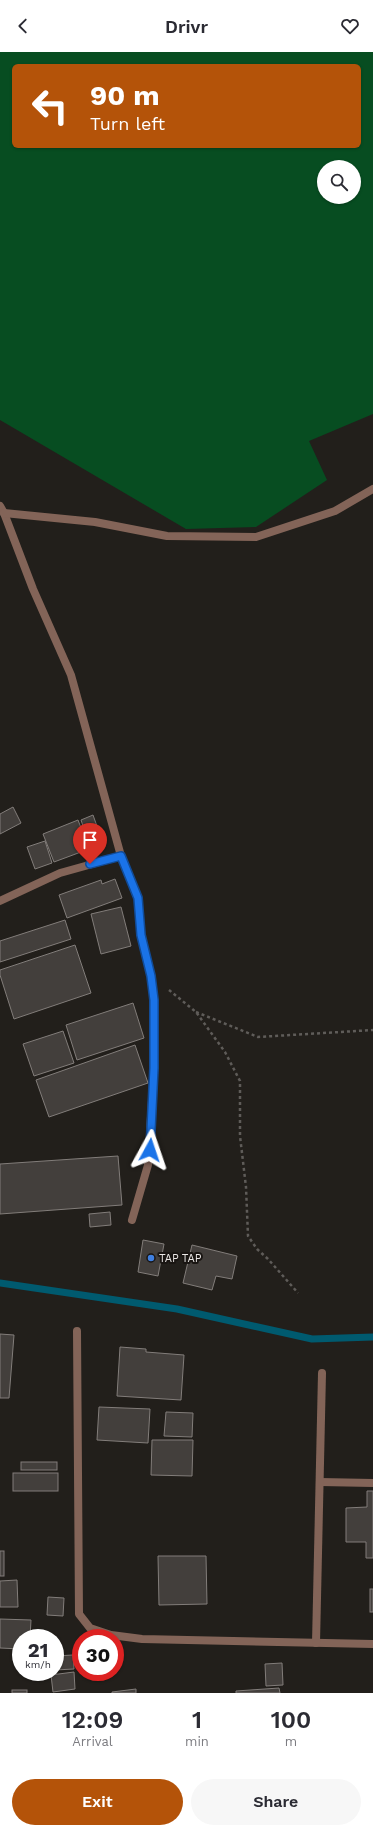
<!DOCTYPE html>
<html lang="en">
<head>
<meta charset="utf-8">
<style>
  :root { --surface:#fff; --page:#f7f7f7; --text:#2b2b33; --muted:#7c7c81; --accent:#b45309 }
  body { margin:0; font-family:"Work Sans",sans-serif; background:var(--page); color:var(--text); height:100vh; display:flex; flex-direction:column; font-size:15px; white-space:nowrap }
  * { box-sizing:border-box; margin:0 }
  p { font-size:13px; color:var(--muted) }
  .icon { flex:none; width:22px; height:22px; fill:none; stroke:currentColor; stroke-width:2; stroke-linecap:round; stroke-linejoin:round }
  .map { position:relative; height:1641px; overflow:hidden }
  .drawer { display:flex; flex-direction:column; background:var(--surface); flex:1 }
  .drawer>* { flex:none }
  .guide { position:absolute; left:12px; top:12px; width:349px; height:84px; border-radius:6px; box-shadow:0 1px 3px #0004; background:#b45309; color:#fff; overflow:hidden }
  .fabs { position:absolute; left:317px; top:108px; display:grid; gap:8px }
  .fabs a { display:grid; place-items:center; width:44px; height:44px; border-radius:50%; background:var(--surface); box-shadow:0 1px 3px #0004; font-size:20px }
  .speed { position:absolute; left:12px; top:1577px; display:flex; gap:8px; font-size:20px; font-weight:700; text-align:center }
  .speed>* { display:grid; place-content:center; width:52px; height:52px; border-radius:50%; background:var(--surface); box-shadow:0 1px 3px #0004; line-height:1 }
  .speed small { font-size:10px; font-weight:400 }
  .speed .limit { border:6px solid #d22; background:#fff; color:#111 }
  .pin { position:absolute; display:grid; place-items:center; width:34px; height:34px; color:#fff; margin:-41px -17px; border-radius:50% 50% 50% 0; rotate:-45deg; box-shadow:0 0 4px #0007 }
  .pin .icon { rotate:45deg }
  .me { position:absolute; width:44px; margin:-22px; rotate:5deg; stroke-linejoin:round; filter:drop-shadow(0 0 3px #0008) }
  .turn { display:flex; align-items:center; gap:14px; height:84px; padding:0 12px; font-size:18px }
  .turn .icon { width:52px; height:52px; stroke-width:2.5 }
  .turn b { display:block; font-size:28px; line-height:34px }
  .eta { display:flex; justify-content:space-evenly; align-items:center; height:68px; text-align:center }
  .eta b { font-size:24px; font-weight:600; line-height:28px }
  .button { display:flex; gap:8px; margin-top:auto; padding:8px 12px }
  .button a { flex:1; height:46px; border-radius:24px; background:var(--accent); color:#fff; font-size:16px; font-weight:600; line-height:46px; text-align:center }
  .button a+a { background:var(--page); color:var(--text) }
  header { display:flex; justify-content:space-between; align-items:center; height:52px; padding:0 12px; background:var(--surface); font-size:18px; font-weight:600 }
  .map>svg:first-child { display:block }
  .green { fill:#074d21; fill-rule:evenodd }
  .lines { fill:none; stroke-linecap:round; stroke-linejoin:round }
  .stream { stroke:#005a6f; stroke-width:7 }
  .building { fill:#433f3c; stroke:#827d7a }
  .path { stroke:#5f5c59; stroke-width:2.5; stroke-dasharray:3 3; stroke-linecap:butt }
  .service { stroke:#836458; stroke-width:8 }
  .minor { stroke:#836458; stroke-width:8 }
  .route-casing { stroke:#114b97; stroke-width:10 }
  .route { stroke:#1a73e8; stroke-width:7 }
  .shop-dot { fill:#3f7fe0; stroke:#191512; stroke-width:1.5 }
  .labels { text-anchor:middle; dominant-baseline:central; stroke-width:4; stroke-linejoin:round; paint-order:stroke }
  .poi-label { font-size:11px; fill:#ebe8e6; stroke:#191512; text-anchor:start }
</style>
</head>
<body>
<header><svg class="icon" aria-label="back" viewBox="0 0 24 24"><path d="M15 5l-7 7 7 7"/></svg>Drivr<svg class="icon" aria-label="heart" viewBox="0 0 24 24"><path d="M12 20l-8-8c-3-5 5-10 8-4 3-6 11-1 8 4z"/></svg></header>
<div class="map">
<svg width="373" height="1641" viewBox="0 0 373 1641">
  <rect width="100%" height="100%" fill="#221f1b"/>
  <path class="green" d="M0,0h373v362l-64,27 18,39 -71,47 -70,2 -186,-109zM14,14h345v80h-345zM324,115h30v30h-30z"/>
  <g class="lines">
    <polyline class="stream" points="0,1231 177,1257 312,1287 373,1285"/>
  </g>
  <g class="building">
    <polygon points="13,755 21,771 0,782 0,762"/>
    <polygon points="93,763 103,791 90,795 81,768"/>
    <polygon points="78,768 89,797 54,810 43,782"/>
    <polygon points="45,789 52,811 35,817 27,795"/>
    <polygon points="115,827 122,846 67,866 59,843 101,828 102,832"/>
    <polygon points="121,855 131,894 101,902 91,862"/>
    <polygon points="65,868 71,887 0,910 0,889"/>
    <polygon points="75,893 91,941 14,967 0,923 0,918"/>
    <polygon points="133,951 144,986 77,1008 66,973"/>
    <polygon points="63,979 74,1011 34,1024 23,992"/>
    <polygon points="135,993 148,1031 49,1065 36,1028"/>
    <polygon points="118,1104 122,1153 0,1162 0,1112"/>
    <polygon points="110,1160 111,1173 90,1175 89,1162"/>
    <polygon points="143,1188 164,1192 158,1224 138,1220"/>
    <polygon points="192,1193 237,1204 232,1227 216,1224 212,1238 183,1231"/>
    <polygon points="0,1282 14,1283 9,1346 0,1346"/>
    <polygon points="120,1295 146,1297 146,1300 184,1303 181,1348 117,1344"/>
    <polygon points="99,1355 150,1357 148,1391 97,1388"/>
    <polygon points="166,1360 193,1361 192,1385 164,1384"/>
    <polygon points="152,1388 193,1388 192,1424 151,1423"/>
    <rect x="21" y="1410" width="36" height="8"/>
    <rect x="13" y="1421" width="45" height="18"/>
    <polygon points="367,1439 373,1439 373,1506 366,1506 366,1490 346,1490 346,1456 367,1455"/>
    <rect x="0" y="1499" width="4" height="25"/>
    <polygon points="158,1504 206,1504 207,1552 159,1553"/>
    <polygon points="17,1528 18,1555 0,1555 0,1529"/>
    <rect x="370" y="1537" width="3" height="23"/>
    <polygon points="48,1545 64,1546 63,1564 47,1563"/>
    <polygon points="0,1567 31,1568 30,1586 21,1586 21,1597 0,1596"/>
    <polygon points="73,1603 74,1617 55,1618 55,1604"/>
    <polygon points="282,1611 283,1633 266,1634 265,1612"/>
    <polygon points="74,1620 75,1637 53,1640 51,1623"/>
    <polygon points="279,1636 280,1641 236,1641 236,1639"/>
    <polygon points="136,1637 136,1641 112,1641 112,1640"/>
    <rect x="12" y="1638" width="15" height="3"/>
  </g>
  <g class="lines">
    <g class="path">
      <polyline points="169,938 196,960 225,1000 240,1029 240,1084 246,1135 248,1184 257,1197 268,1207 298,1241"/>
      <polyline points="196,960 258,985 373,978"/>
    </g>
    <polyline class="service" points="0,849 60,821 121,804"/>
    <g class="minor">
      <polyline points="0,454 4,461 33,537 71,623 121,804 138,846 141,883 151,924 154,948 154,1016 148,1113 132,1168"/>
      <polyline points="4,461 95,470 167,484 256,485 335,459 373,437"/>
      <polyline points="77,1279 79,1562 90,1576 111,1583 142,1587 373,1592"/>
      <polyline points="320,1430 373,1431"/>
      <polyline points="316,1591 322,1321"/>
    </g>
  </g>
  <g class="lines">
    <g class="route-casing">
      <polyline id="route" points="90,812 121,804 138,846 141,883 151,924 154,948 154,1016 150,1098"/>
    </g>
    <use href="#route" class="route"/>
  </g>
  <circle class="shop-dot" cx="151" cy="1206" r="4"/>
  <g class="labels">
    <g class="poi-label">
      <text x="159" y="1206">TAP TAP</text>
    </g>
  </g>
</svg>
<div class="fabs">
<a><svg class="icon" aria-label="search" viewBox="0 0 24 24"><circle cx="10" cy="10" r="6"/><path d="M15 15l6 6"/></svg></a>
</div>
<div class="speed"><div>21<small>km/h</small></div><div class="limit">30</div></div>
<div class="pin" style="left:90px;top:812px;background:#d93025"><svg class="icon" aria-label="arrive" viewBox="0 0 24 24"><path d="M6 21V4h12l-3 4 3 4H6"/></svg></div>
<svg class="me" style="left:150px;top:1098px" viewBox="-20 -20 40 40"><path d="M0-17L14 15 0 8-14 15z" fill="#1a73e8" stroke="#fff" stroke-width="4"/></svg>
<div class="guide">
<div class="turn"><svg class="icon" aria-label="left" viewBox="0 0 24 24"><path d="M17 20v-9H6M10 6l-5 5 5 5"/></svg><div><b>90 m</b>Turn left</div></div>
</div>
</div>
<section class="drawer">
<div class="eta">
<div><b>12:09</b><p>Arrival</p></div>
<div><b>1</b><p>min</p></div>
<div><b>100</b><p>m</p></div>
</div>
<div class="button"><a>Exit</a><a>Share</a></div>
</section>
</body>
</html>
